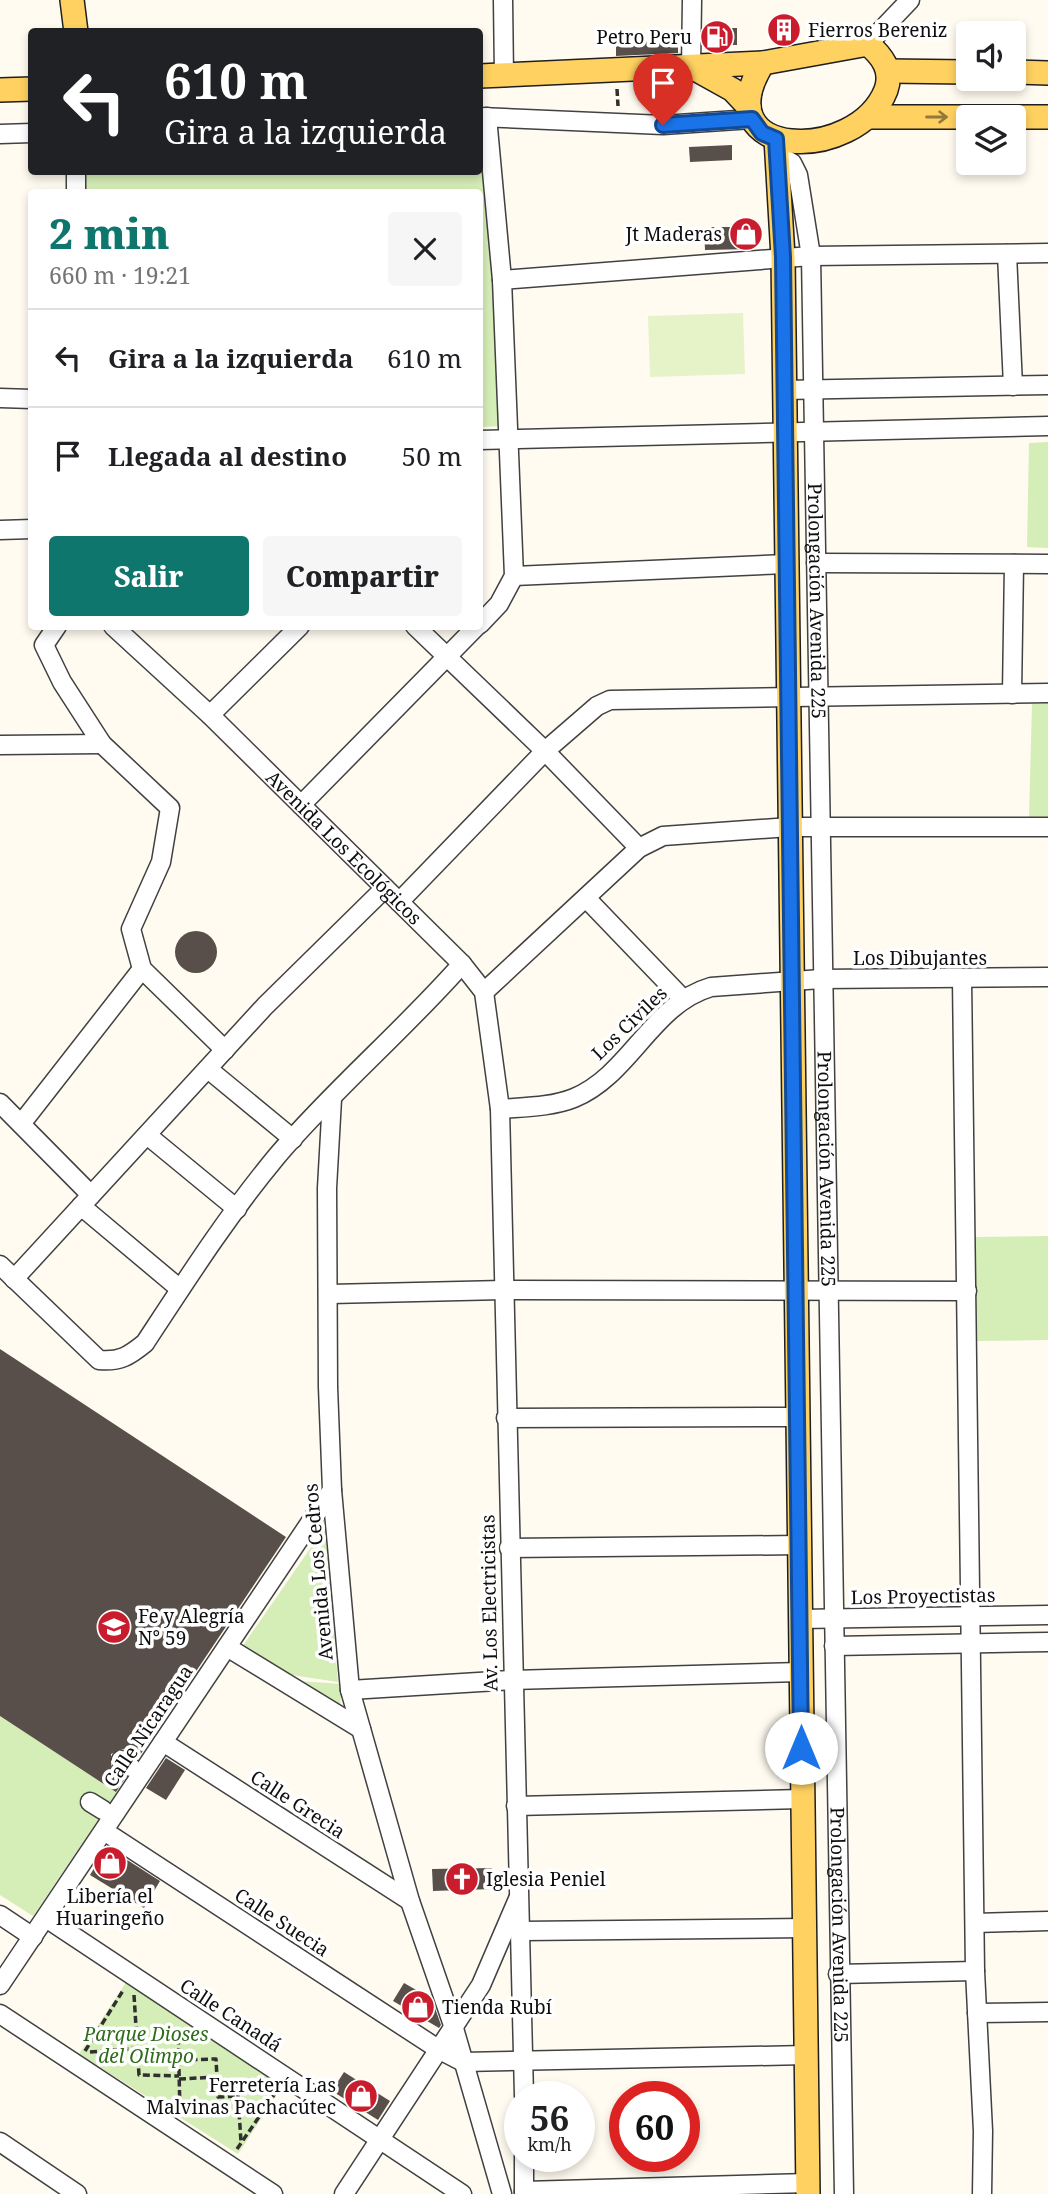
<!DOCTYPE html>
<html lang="es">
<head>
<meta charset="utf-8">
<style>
  :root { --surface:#fff; --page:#f6f6f6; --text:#202124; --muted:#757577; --line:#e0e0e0; --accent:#0f766e }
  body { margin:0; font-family:"Noto Serif",serif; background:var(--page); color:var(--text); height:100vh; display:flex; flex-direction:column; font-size:26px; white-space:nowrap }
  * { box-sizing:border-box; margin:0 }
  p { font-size:23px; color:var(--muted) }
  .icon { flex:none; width:38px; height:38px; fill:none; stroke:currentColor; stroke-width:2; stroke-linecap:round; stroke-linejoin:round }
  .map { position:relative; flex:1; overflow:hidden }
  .side { position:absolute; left:28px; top:189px; width:455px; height:441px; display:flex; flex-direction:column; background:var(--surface); border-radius:7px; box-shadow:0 4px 10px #0003 }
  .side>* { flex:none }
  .banner { position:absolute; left:28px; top:28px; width:455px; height:147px; border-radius:7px; box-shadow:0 4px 10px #0003; background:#202124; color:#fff; overflow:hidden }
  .fabs { position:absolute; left:956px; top:21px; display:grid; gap:14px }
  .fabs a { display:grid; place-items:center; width:70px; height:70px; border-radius:7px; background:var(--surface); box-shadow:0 4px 10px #0003; font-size:35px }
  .speed { position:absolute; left:504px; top:2081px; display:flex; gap:14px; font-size:35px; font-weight:700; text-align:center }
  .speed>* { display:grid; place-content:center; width:91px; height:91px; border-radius:50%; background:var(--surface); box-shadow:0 4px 10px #0003; line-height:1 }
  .speed small { font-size:18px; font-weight:400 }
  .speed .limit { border:10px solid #d22; background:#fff; color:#111 }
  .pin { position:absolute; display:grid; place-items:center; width:60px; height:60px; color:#fff; margin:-72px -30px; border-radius:50% 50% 50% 0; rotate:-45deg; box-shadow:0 0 7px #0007 }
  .pin .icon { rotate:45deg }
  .me { position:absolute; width:77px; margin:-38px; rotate:0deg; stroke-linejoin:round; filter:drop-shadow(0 0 5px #0008) }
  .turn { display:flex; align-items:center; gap:24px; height:147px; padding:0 21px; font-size:32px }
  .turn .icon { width:91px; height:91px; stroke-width:2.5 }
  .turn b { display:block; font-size:49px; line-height:60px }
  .round { display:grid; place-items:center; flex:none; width:74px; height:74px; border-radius:7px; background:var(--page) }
  .summary { display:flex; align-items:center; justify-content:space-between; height:119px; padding:0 21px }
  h1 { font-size:42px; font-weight:800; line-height:52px; color:var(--accent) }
  .button { display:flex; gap:14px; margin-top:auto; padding:14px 21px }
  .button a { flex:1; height:80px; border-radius:7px; background:var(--accent); color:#fff; font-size:28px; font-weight:800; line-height:80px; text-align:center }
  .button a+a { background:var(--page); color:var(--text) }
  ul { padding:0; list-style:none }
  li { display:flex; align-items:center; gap:21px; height:98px; padding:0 21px; border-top:2px solid var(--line) }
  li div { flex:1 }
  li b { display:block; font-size:26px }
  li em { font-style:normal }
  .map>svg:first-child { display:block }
  .green { fill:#d5edb6 }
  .pitch { fill:#e6f3c9 }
  .building { fill:#584f4a }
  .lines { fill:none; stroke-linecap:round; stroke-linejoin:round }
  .minor-casing { stroke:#414141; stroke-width:21 }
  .major-casing { stroke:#1f1f1f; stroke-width:26 }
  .path { stroke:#303030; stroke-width:3.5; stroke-dasharray:7 3.5; stroke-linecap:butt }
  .minor { stroke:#fff; stroke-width:18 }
  .major { stroke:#ffd160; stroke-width:23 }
  .oneway { stroke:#93793b }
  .route-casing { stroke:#114b97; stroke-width:18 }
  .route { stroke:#1a73e8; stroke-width:12 }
  .labels { text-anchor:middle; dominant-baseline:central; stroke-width:7; stroke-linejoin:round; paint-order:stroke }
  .poi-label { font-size:19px; fill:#0e0e0e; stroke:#fff; text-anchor:start }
  .street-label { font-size:19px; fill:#0e0e0e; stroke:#fff }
  .park-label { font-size:19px; font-style:italic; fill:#2e6b1a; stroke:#fff }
</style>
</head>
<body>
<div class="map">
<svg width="1048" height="2194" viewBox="0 0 1048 2194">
  <rect width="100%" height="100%" fill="#fffbf0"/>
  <g class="green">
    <polygon points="481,127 504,426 480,427 480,192 81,192 81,172 480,172"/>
    <polygon points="1048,442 1048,548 1027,547 1029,443"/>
    <polygon points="1048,703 1048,818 1029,818 1032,704"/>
    <polygon points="1048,1236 1048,1340 975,1341 974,1237"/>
    <polygon points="325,1527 338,1682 272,1672 240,1650"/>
    <polygon points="285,1680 342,1684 340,1709"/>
    <polygon points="0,1716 117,1792 33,1916 0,1895"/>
    <polygon points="127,1981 285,2082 238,2154 79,2054"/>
  </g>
  <polygon class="pitch" points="743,313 745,374 650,377 648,316"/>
  <g class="building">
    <polygon points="773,20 795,20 795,40 772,40"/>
    <rect x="703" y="28" width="34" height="17"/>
    <polygon points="678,41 678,53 616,56 616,42"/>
    <polygon points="732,145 732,160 690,162 689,147"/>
    <polygon points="704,227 752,227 752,249 705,250"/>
    <circle cx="196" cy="952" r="21"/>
    <polygon points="0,1349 286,1537 138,1758 123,1749 111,1754 111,1765 126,1777 116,1792 0,1716"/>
    <polygon points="166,1758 185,1770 166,1800 146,1788"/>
    <polygon points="107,1847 160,1881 144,1908 90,1875"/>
    <polygon points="492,1868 493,1889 433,1891 432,1869"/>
    <polygon points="404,1983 425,1995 435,2008 441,2025 439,2028 393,2001"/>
    <polygon points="344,2072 390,2101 378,2120 332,2091"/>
  </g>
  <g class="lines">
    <g class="minor-casing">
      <g id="minor">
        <polyline points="503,0 504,76"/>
        <polyline points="868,44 910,0"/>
        <polyline points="691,67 692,0"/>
        <polyline points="480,117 663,125 752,119"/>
        <polyline points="0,134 32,133"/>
        <path id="s1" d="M777,154l15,9 6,12 13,81 33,1938"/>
        <polyline points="76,172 76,192"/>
        <polyline points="1007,254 1013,386"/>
        <polyline points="502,280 811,256 1048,253"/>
        <polyline points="784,390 1048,385"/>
        <polyline points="0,398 32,399"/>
        <polyline points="480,440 1048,426"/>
        <polyline points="0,530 32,529"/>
        <polyline points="816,563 1048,564"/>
        <polyline points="514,576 787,564"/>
        <polyline points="480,624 499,604 514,576 502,280 487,117"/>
        <polyline points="57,626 44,645 62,682 102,744 170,808 161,862 131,929 142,969 225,1050"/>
        <path id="s2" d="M113,626l97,89 252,249 22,28 16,117 24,987"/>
        <polyline points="415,626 545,751 639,848"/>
        <polyline points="1012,694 1014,564"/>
        <polyline points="210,715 300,626"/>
        <polyline points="0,745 102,744"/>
        <polyline points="301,805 477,626"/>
        <polyline points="586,898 683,999"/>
        <polyline points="399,902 545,751 597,706 610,700 1048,693"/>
        <polyline points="962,979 975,1971 983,2131 982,2194"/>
        <polyline points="484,992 639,848 663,836 790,827 1048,827"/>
        <polyline points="208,1069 293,1139"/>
        <polyline points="332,1099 327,1188 328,1387 332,1490 350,1690 410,1901 453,2025 502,2194"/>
        <polyline points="0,1103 91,1195"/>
        <path d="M500,1109c24,-2 52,-2 74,-11 56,-23 78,-94 137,-111l110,-8 227,-2"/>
        <polyline points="21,1124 142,969"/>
        <polyline points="147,1135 237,1209"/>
        <polyline points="81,1206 180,1289"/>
        <path d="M0,1265l99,95c21,2 30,-4 46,-17 42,-64 83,-128 132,-187 57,-67 126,-125 185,-192"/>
        <polyline points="14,1279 265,1006 385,888"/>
        <polyline points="330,1294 503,1290 967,1291"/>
        <polyline points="506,1418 797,1417"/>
        <polyline points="509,1548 799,1545"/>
        <polyline points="800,1619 1048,1615"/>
        <polyline points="834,1646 1048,1642"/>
        <polyline points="227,1647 361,1729"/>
        <polyline points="350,1690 512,1680 801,1672"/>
        <polyline points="163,1742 410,1901"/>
        <polyline points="121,1760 131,1767"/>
        <polyline points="90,1802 103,1810"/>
        <polyline points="516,1806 801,1799"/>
        <polyline points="104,1831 438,2049 463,2062 806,2055"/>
        <polyline points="0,1915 33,1937"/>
        <polyline points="46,1918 462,2194"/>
        <polyline points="975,1923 1048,1921"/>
        <polyline points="522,1931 804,1928"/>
        <polyline points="838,1974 975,1971"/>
        <polyline points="0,1985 332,1490"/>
        <polyline points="977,2013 1048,2012"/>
        <polyline points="0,2014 273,2194"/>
        <polyline points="0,2142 77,2194"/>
        <polyline points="524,2191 808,2183"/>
        <polyline points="344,2194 481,1985 518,1899"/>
        <polyline points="524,2194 524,2156"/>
      </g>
    </g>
    <g class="major-casing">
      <g id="major">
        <polyline points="72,0 76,32"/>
        <path d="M868,44c14,12 25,26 18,46 -29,74 -184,71 -123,-27z"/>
        <polyline points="697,70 733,90 749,107"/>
        <polyline points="888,71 968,72"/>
        <polyline points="1013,72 1048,73"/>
        <polyline points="480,76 763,63"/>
        <polyline points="0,90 32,89"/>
        <polyline points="869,117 1048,117"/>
        <polyline points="776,139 783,257 808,2194"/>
      </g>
    </g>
    <g class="path">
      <polyline points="617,89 618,106"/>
      <polyline points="134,1995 139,2075 179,2076"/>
      <polyline points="178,2027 180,2113"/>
      <polyline points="96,2035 136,2032"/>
      <polyline points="85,2051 124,1989"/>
      <polyline points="90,2052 137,2048"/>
      <polyline points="138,2061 216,2059 218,2097 238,2096"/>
      <polyline points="179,2079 217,2077"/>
      <polyline points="217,2080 237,2080 241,2142"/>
      <polyline points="237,2149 276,2092"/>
    </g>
    <use href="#minor" class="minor"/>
    <use href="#major" class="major"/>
  </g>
  <defs><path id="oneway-shaft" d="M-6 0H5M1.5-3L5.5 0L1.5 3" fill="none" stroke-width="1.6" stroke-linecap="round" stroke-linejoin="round" transform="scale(1.75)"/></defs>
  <use class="oneway" href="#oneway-shaft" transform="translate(937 117)"/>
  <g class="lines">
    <g class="route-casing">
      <polyline id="route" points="663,125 752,119 762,133 776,139 783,257 801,1748"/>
    </g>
    <use href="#route" class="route"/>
  </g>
  <defs>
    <g id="building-disc" transform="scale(1.75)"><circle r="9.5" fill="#c91c2c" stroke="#fff"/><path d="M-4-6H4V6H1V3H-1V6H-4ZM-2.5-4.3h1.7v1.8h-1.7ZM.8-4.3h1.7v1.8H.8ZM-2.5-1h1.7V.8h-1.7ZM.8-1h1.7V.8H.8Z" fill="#fff"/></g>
    <g id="fuel-disc" transform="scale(1.75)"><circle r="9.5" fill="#c91c2c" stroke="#fff"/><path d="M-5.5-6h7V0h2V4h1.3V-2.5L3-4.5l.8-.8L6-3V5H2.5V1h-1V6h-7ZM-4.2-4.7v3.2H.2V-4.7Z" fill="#fff"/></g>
    <g id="shop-disc" transform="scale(1.75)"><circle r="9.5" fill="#c91c2c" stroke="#fff"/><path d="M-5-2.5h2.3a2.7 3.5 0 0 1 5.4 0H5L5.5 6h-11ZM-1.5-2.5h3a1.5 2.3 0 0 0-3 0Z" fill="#fff"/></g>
    <g id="school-disc" transform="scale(1.75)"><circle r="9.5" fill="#c91c2c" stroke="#fff"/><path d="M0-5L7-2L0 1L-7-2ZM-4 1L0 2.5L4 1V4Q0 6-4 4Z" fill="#fff"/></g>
    <g id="church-disc" transform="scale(1.75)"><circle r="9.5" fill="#c91c2c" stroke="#fff"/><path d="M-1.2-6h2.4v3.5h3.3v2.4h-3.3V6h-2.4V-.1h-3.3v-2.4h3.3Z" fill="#fff"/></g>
  </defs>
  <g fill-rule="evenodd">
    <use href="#building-disc" x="784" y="30"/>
    <use href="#fuel-disc" x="717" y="37"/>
    <use href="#shop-disc" x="746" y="234"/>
    <use href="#school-disc" x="114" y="1627"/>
    <use href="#shop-disc" x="110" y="1863"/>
    <use href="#church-disc" x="462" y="1879"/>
    <use href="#shop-disc" x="418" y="2007"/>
    <use href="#shop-disc" x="361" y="2096"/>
  </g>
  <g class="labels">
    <g class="poi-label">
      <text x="808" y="30">Fierros Bereniz</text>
      <text x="692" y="37" text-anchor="end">Petro Peru</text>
      <text x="722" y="234" text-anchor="end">Jt Maderas</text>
      <text x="138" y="1616">Fe y Alegría<tspan x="138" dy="22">N° 59</tspan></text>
      <text x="486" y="1879">Iglesia Peniel</text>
      <text x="110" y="1896" text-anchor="middle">Libería el<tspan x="110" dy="22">Huaringeño</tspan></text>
      <text x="442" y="2007">Tienda Rubí</text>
      <text x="336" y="2085" text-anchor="end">Ferretería Las<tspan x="336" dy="22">Malvinas Pachacútec</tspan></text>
    </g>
    <g class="street-label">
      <text stroke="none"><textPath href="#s1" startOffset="458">Prolongación Avenida 225</textPath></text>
      <text stroke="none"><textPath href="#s2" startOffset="320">Avenida Los Ecológicos</textPath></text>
      <text x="920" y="958">Los Dibujantes</text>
      <text transform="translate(629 1023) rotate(-44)">Los Civiles</text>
      <text stroke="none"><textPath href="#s1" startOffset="1026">Prolongación Avenida 225</textPath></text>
      <text transform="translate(318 1572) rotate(-95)">Avenida Los Cedros</text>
      <text transform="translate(923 1596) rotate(-1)">Los Proyectistas</text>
      <text transform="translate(489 1603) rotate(-91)">Av. Los Electricistas</text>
      <text transform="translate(148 1726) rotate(-56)">Calle Nicaragua</text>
      <text transform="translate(298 1804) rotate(33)">Calle Grecia</text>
      <text transform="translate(282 1922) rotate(33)">Calle Suecia</text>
      <text stroke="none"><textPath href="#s1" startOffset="1782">Prolongación Avenida 225</textPath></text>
      <text transform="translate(231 2015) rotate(33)">Calle Canadá</text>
    </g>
    <g class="park-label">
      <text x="146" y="2034">Parque Dioses<tspan x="146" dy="22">del Olimpo</tspan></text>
    </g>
  </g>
</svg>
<div class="fabs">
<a><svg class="icon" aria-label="sound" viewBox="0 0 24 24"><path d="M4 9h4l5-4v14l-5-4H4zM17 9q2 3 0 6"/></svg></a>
<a><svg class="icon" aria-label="layers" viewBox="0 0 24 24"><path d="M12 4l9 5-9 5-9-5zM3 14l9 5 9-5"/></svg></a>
</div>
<div class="speed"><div>56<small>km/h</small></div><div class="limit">60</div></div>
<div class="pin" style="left:663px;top:125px;background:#d93025"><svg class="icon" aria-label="arrive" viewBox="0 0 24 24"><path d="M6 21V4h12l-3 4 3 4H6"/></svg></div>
<svg class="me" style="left:801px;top:1748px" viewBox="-20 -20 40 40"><circle r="19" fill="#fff"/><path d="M0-13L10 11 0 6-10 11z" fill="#1a73e8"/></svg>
<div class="banner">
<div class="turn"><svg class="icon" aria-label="left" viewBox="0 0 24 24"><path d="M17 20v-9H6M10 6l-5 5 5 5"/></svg><div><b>610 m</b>Gira a la izquierda</div></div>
</div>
<section class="side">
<div class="summary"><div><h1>2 min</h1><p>660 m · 19:21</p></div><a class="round"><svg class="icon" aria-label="close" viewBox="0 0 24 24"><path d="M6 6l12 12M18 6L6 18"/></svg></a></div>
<ul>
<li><svg class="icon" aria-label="left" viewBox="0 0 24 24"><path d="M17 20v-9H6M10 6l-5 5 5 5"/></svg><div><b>Gira a la izquierda</b></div><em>610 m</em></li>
<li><svg class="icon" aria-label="arrive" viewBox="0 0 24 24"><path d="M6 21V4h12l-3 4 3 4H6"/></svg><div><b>Llegada al destino</b></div><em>50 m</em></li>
</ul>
<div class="button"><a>Salir</a><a>Compartir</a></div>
</section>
</div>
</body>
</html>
